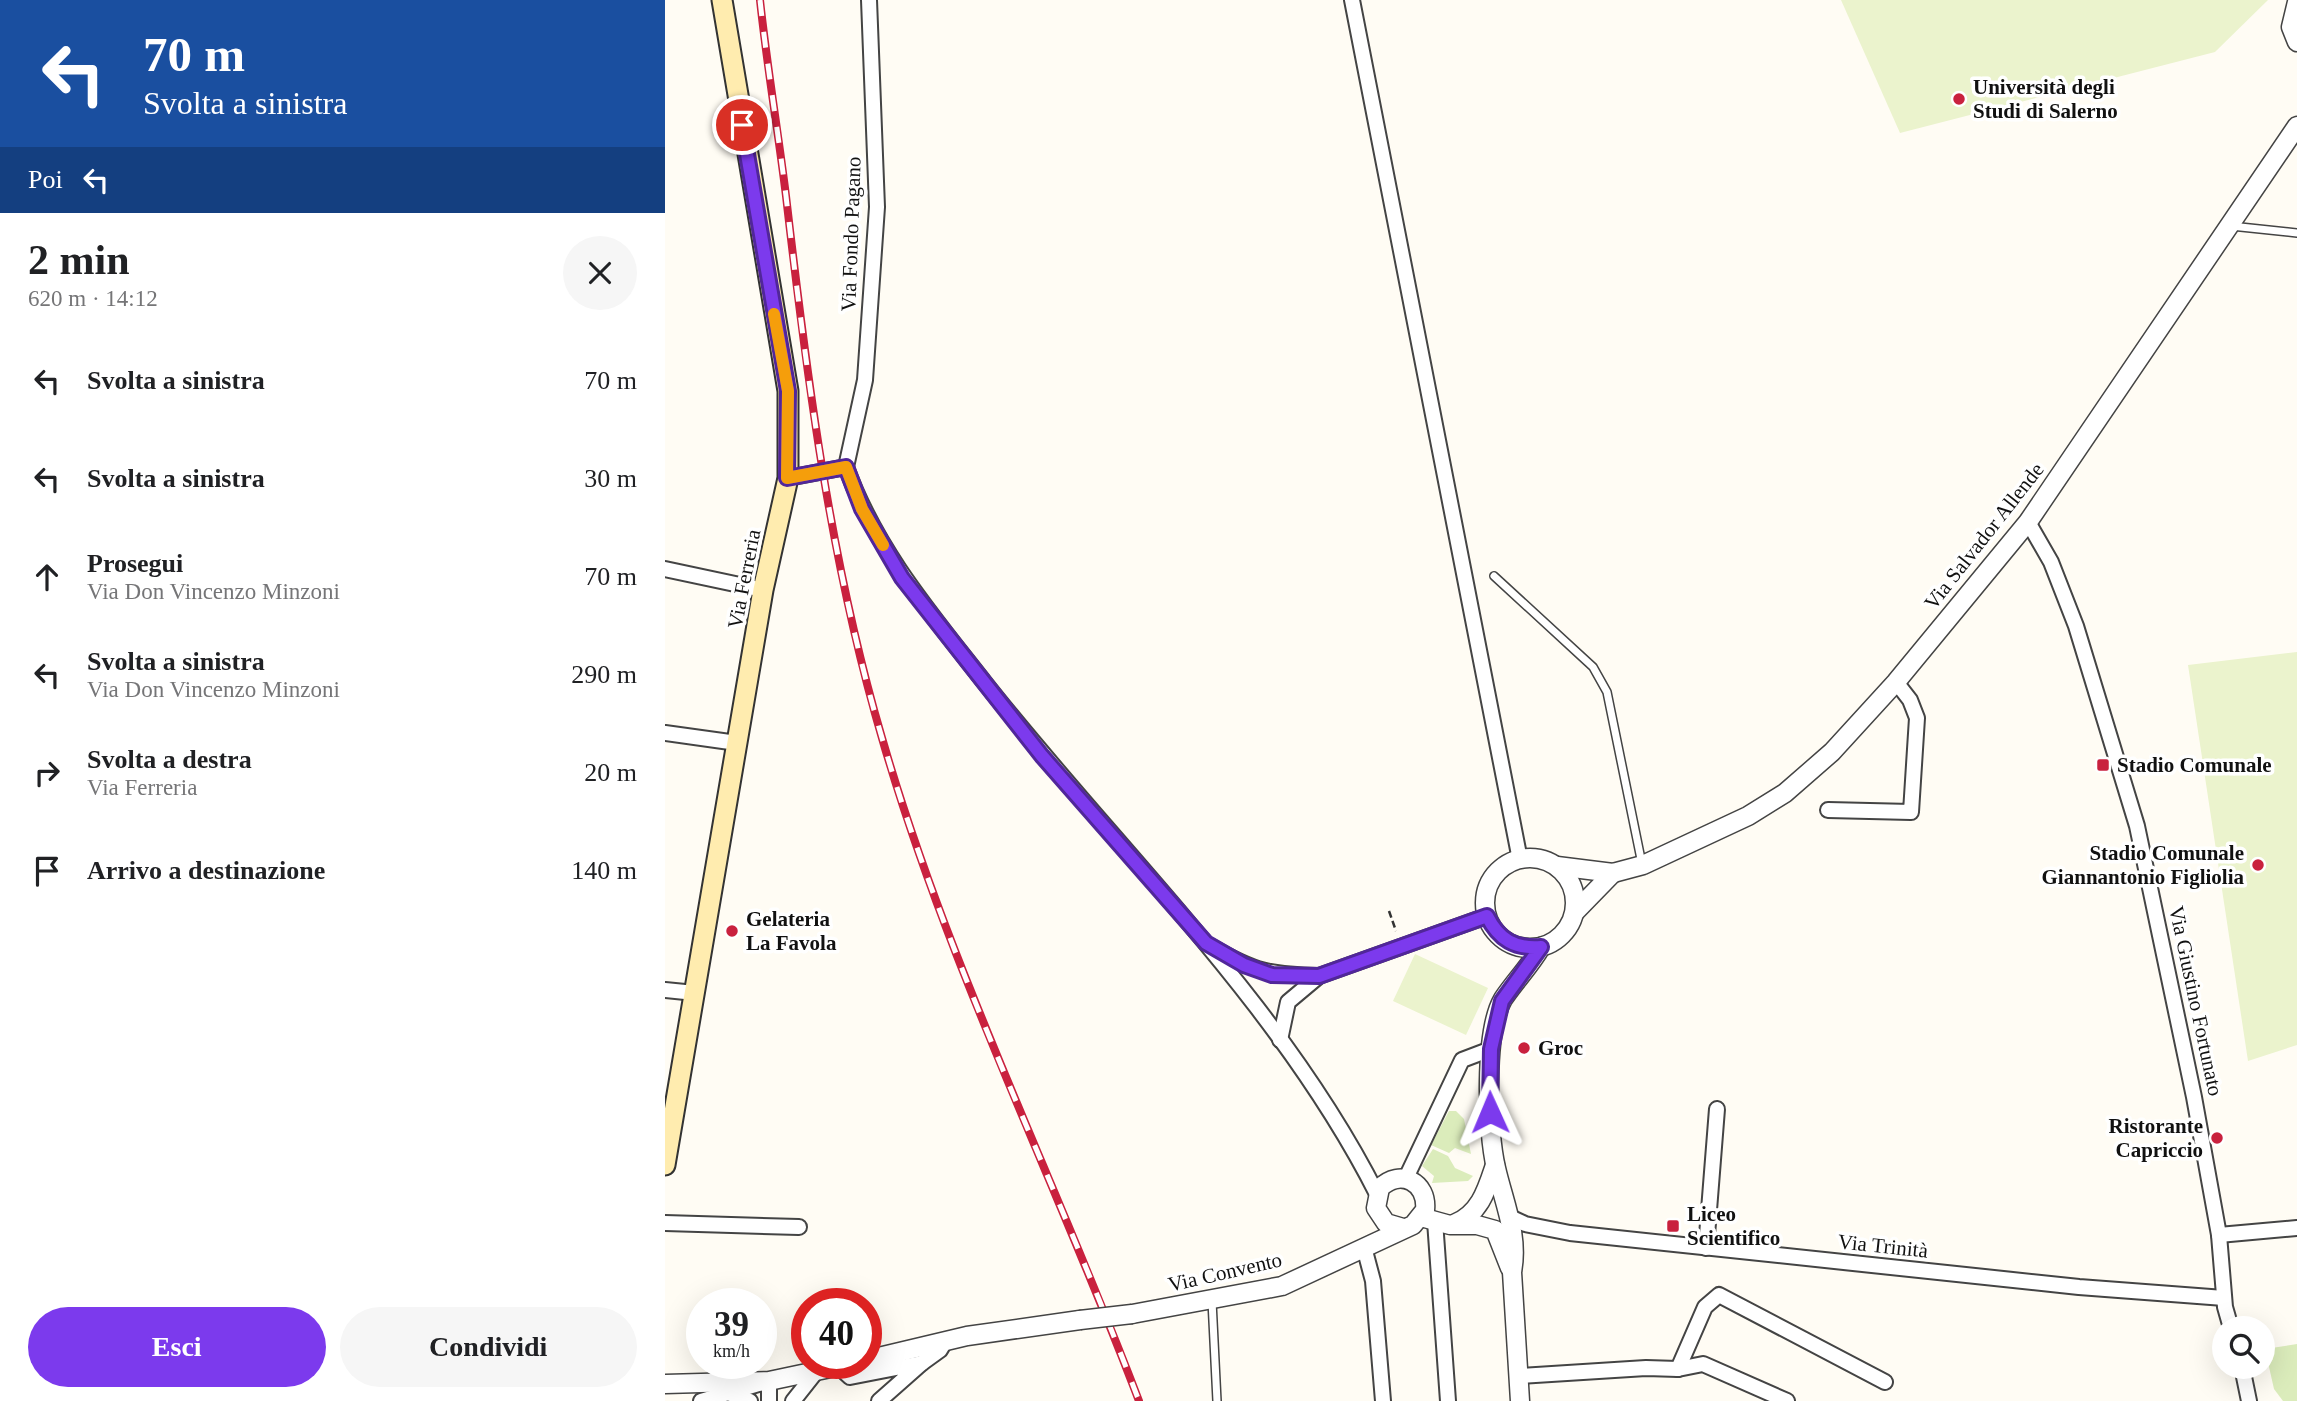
<!DOCTYPE html>
<html lang="it">
<head>
<meta charset="utf-8">
<style>
  :root { --surface:#fff; --page:#f6f6f6; --text:#202124; --muted:#757577; --accent:#7c3aed }
  body { margin:0; font-family:Georgia,serif; background:var(--page); color:var(--text); height:100vh; display:flex; flex-direction:column; font-size:26px; white-space:nowrap }
  * { box-sizing:border-box; margin:0 }
  p { font-size:23px; color:var(--muted) }
  .icon { flex:none; width:38px; height:38px; fill:none; stroke:currentColor; stroke-width:2; stroke-linecap:round; stroke-linejoin:round }
  .map { position:relative; flex:1; overflow:hidden }
  .details { display:flex; flex-direction:column; background:var(--surface); width:665px }
  .details>* { flex:none }
  .guide { background:#1a4fa0; color:#fff; overflow:hidden }
  .controls { position:absolute; left:1547px; top:1316px; display:grid; gap:14px }
  .controls a { display:grid; place-items:center; width:63px; height:63px; border-radius:50%; background:var(--surface); box-shadow:0 7px 28px #0002; font-size:35px }
  .speed { position:absolute; left:21px; top:1288px; display:flex; gap:14px; font-size:35px; font-weight:700; text-align:center }
  .speed>* { display:grid; place-content:center; width:91px; height:91px; border-radius:50%; background:var(--surface); box-shadow:0 7px 28px #0002; line-height:1 }
  .speed small { font-size:18px; font-weight:400 }
  .speed .limit { border:10px solid #d22; background:#fff; color:#111 }
  .pin { position:absolute; display:grid; place-items:center; width:60px; height:60px; color:#fff; margin:-30px; border:4px solid #fff; border-radius:50%; box-shadow:0 2px 7px #0007 }
  .me { position:absolute; width:77px; margin:-38px; rotate:359deg; stroke-linejoin:round; filter:drop-shadow(0 0 5px #0008) }
  .turn { display:flex; align-items:center; gap:24px; height:147px; padding:0 28px; font-size:32px }
  .turn .icon { width:91px; height:91px; stroke-width:2.5 }
  .turn b { display:block; font-size:49px; line-height:60px }
  .then { display:flex; align-items:center; height:66px; padding:0 28px; background:#0003; gap:14px; font-size:26px }
  .round { display:grid; place-items:center; flex:none; width:74px; height:74px; border-radius:37px; background:var(--page) }
  .headline { display:flex; align-items:center; justify-content:space-between; height:119px; padding:0 28px }
  h1 { font-size:42px; font-weight:700; line-height:52px }
  .cta { display:flex; gap:14px; margin-top:auto; padding:14px 28px }
  .cta a { flex:1; height:80px; border-radius:42px; background:var(--accent); color:#fff; font-size:28px; font-weight:700; line-height:80px; text-align:center }
  .cta a+a { background:var(--page); color:var(--text) }
  ul { padding:0; list-style:none }
  li { display:flex; align-items:center; gap:21px; height:98px; padding:0 28px }
  li div { flex:1 }
  li b { display:block; font-size:26px }
  li em { font-style:normal }
  main { display:flex; flex:1; min-height:0 }
  .map>svg:first-child { display:block }
  .green { fill:#dbecbb }
  .pitch { fill:#ebf3cd }
  .lines { fill:none; stroke-linecap:round; stroke-linejoin:round }
  .service-casing { stroke:#444; stroke-width:10 }
  .minor-casing { stroke:#444; stroke-width:18 }
  .tertiary-casing { stroke:#444; stroke-width:21 }
  .secondary-casing { stroke:#333; stroke-width:23 }
  .path { stroke:#333; stroke-width:2.5; stroke-dasharray:7 3.5; stroke-linecap:butt }
  .service { stroke:#fff; stroke-width:7 }
  .minor { stroke:#fff; stroke-width:14 }
  .tertiary { stroke:#fff; stroke-width:18 }
  .secondary { stroke:#ffecaf; stroke-width:19 }
  .rail-casing { stroke:#c9213e; stroke-width:8 }
  .rail { stroke:#fff; stroke-width:5; stroke-dasharray:16; stroke-linecap:butt }
  .tertiary-bridge-casing { stroke:#444; stroke-width:21; stroke-linecap:butt }
  .tertiary-bridge { stroke:#fff; stroke-width:18 }
  .route-casing { stroke:#51269a; stroke-width:18 }
  .route { stroke:#7c3aed; stroke-width:12 }
  .slow { stroke:#f59e0b; stroke-width:12 }
  .poi-dot { fill:#c9213e; stroke:#fff; stroke-width:2.5 }
  .labels { text-anchor:middle; dominant-baseline:central; stroke-width:7; stroke-linejoin:round; paint-order:stroke }
  .poi-label { font-size:21px; font-weight:bold; fill:#111; stroke:#fff; text-anchor:start }
  .street-label { font-size:21px; fill:#111; stroke:#fff }
</style>
</head>
<body>
<main>
<section class="details">
<div class="guide">
<div class="turn"><svg class="icon" aria-label="left" viewBox="0 0 24 24"><path d="M17 20v-9H6M10 6l-5 5 5 5"/></svg><div><b>70 m</b>Svolta a sinistra</div></div>
<div class="then">Poi<svg class="icon" aria-label="left" viewBox="0 0 24 24"><path d="M17 20v-9H6M10 6l-5 5 5 5"/></svg></div>
</div>
<div class="headline"><div><h1>2 min</h1><p>620 m · 14:12</p></div><a class="round"><svg class="icon" aria-label="close" viewBox="0 0 24 24"><path d="M6 6l12 12M18 6L6 18"/></svg></a></div>
<ul>
<li><svg class="icon" aria-label="left" viewBox="0 0 24 24"><path d="M17 20v-9H6M10 6l-5 5 5 5"/></svg><div><b>Svolta a sinistra</b></div><em>70 m</em></li>
<li><svg class="icon" aria-label="left" viewBox="0 0 24 24"><path d="M17 20v-9H6M10 6l-5 5 5 5"/></svg><div><b>Svolta a sinistra</b></div><em>30 m</em></li>
<li><svg class="icon" aria-label="ahead" viewBox="0 0 24 24"><path d="M12 20V5M6 11l6-6 6 6"/></svg><div><b>Prosegui</b><p>Via Don Vincenzo Minzoni</p></div><em>70 m</em></li>
<li><svg class="icon" aria-label="left" viewBox="0 0 24 24"><path d="M17 20v-9H6M10 6l-5 5 5 5"/></svg><div><b>Svolta a sinistra</b><p>Via Don Vincenzo Minzoni</p></div><em>290 m</em></li>
<li><svg class="icon" aria-label="right" viewBox="0 0 24 24"><path d="M7 20v-9h11M14 6l5 5-5 5"/></svg><div><b>Svolta a destra</b><p>Via Ferreria</p></div><em>20 m</em></li>
<li><svg class="icon" aria-label="arrive" viewBox="0 0 24 24"><path d="M6 21V4h12l-3 4 3 4H6"/></svg><div><b>Arrivo a destinazione</b></div><em>140 m</em></li>
</ul>
<div class="cta"><a>Esci</a><a>Condividi</a></div>
</section>
<div class="map">
<svg width="1632" height="1401" viewBox="0 0 1632 1401">
  <rect width="100%" height="100%" fill="#fffcf4"/>
  <g class="green">
    <polygon points="784,1111 791,1111 799,1119 806,1154 790,1148 784,1153 766,1145"/>
    <polygon points="768,1149 783,1156 790,1168 808,1176 803,1181 767,1183 769,1176 757,1166"/>
    <polygon points="1632,1344 1632,1401 1618,1401 1609,1389 1600,1349"/>
  </g>
  <g class="pitch">
    <polygon points="1176,0 1603,0 1550,52 1235,133"/>
    <polygon points="1632,652 1632,1045 1583,1061 1523,665"/>
    <polygon points="750,954 823,988 801,1035 728,1001"/>
  </g>
  <g class="lines">
    <g class="service-casing">
      <g id="service">
        <polyline points="1566,226 1632,233"/>
        <polyline points="829,576 928,667 942,692 977,864"/>
        <polyline points="547,1301 552,1401"/>
      </g>
    </g>
    <g class="minor-casing">
      <g id="minor">
        <polyline points="687,0 855,860"/>
        <polyline points="181,467 200,380 212,207 204,0"/>
        <path d="M123,478l58,-11c30,83 85,147 139,216 131,166 296,321 392,511"/>
        <polyline points="1363,522 1386,562 1411,626 1472,826 1529,1097 1554,1235 1560,1307 1566,1328"/>
        <polyline points="0,569 98,590"/>
        <polyline points="0,733 72,743"/>
        <polyline points="1163,810 1246,812 1252,718 1245,700 1231,682"/>
        <path d="M547,947c43,25 58,28 107,29"/>
        <polyline points="0,990 30,993"/>
        <polyline points="615,1040 623,1002 654,976 822,916"/>
        <polyline points="741,1178 797,1060 826,1049"/>
        <polyline points="845,1217 860,1224 905,1233 1414,1287 1559,1298"/>
        <polyline points="770,1221 783,1401"/>
        <polyline points="0,1223 134,1227"/>
        <polyline points="1554,1235 1632,1228"/>
        <polyline points="699,1247 708,1281 718,1401"/>
        <polyline points="1041,1248 1052,1109"/>
        <polyline points="257,1363 275,1350 281,1340"/>
        <polyline points="174,1367 185,1377 257,1363 214,1401"/>
        <polyline points="1577,1367 1584,1401"/>
        <polyline points="1013,1369 1040,1307 1054,1295 1220,1382"/>
        <polyline points="854,1376 981,1368 1013,1369 1038,1364 1122,1401"/>
        <polyline points="63,1393 85,1401"/>
        <polyline points="36,1401 104,1381 104,1401"/>
        <polyline points="128,1401 151,1372"/>
      </g>
    </g>
    <g class="tertiary-casing">
      <g id="tertiary">
        <polyline points="1632,2 1626,27 1632,42"/>
        <circle cx="865" cy="903" r="45"/>
        <polyline points="892,866 948,873 978,865 1083,816 1120,793 1167,752 1231,682 1363,522 1632,126"/>
        <polyline points="910,912 948,873"/>
        <polyline points="756,1217 785,1225 812,1225 830,1230 845,1268"/>
        <path d="M789,1224c26,-10 33,-35 41,-59"/>
        <path d="M467,1314l150,-28 131,-61 12,-15c3,-28 -25,-42 -45,-22l-4,20 10,15 17,5"/>
        <polyline points="201,1360 302,1336 415,1320"/>
        <polyline points="0,1384 104,1381 189,1363"/>
        <path d="M855,1401l-8,-129c7,-37 -8,-69 -16,-104 -9,-37 -12,-137 7,-169 12,-18 27,-33 38,-52"/>
      </g>
    </g>
    <g class="secondary-casing">
      <polyline id="secondary" points="0,1165 98,590 123,478 123,391 57,0"/>
    </g>
    <polyline class="path" points="724,911 731,931"/>
    <use href="#service" class="service"/>
    <use href="#minor" class="minor"/>
    <use href="#tertiary" class="tertiary"/>
    <use href="#secondary" class="secondary"/>
    <g class="rail-casing">
      <path id="rail" d="M95,0c7,66 18,131 26,196 21,182 44,365 96,542 66,228 173,441 257,663"/>
    </g>
    <use href="#rail" class="rail"/>
    <g class="tertiary-bridge-casing">
      <polyline id="tertiary-bridge" points="415,1320 467,1314"/>
    </g>
    <use href="#tertiary-bridge" class="tertiary-bridge"/>
  </g>
  <g class="lines">
    <g class="route-casing">
      <path id="route" d="M77,125l46,266 -1,87 59,-11 16,42 40,69 140,178 164,187 38,22 28,10 47,1 168,-60c12,24 28,33 54,31l-39,54 -11,48 -1,63"/>
    </g>
    <use href="#route" class="route"/>
    <polyline class="slow" points="109,314 123,391 122,478 181,467 197,509 218,545"/>
  </g>
  <g class="poi-dot">
    <circle cx="1294" cy="99" r="7"/>
    <rect x="1431" y="758" width="14" height="14" rx="3.5"/>
    <circle cx="1593" cy="865" r="7"/>
    <circle cx="67" cy="931" r="7"/>
    <circle cx="859" cy="1048" r="7"/>
    <circle cx="1552" cy="1138" r="7"/>
    <rect x="1001" y="1219" width="14" height="14" rx="3.5"/>
  </g>
  <g class="labels">
    <g class="poi-label">
      <text x="1308" y="87">Università degli<tspan x="1308" dy="24">Studi di Salerno</tspan></text>
      <text x="1452" y="765">Stadio Comunale</text>
      <text x="1579" y="853" text-anchor="end">Stadio Comunale<tspan x="1579" dy="24">Giannantonio Figliolia</tspan></text>
      <text x="81" y="919">Gelateria<tspan x="81" dy="24">La Favola</tspan></text>
      <text x="873" y="1048">Groc</text>
      <text x="1538" y="1126" text-anchor="end">Ristorante<tspan x="1538" dy="24">Capriccio</tspan></text>
      <text x="1022" y="1214">Liceo<tspan x="1022" dy="24">Scientifico</tspan></text>
    </g>
    <g class="street-label">
      <text transform="translate(186 234) rotate(-88)">Via Fondo Pagano</text>
      <text transform="translate(1319 536) rotate(-52)">Via Salvador Allende</text>
      <text transform="translate(79 579) rotate(-79)">Via Ferreria</text>
      <text transform="translate(1531 1001) rotate(78)">Via Giustino Fortunato</text>
      <text transform="translate(1218 1246) rotate(6)">Via Trinità</text>
      <text transform="translate(560 1272) rotate(-13)">Via Convento</text>
    </g>
  </g>
</svg>
<div class="controls">
<a><svg class="icon" aria-label="search" viewBox="0 0 24 24"><circle cx="10" cy="10" r="6"/><path d="M15 15l6 6"/></svg></a>
</div>
<div class="speed"><div>39<small>km/h</small></div><div class="limit">40</div></div>
<div class="pin" style="left:77px;top:125px;background:#d93025"><svg class="icon" aria-label="arrive" viewBox="0 0 24 24"><path d="M6 21V4h12l-3 4 3 4H6"/></svg></div>
<svg class="me" style="left:825px;top:1112px" viewBox="-20 -20 40 40"><path d="M0-17L14 15 0 8-14 15z" fill="#7c3aed" stroke="#fff" stroke-width="4"/></svg>
</div>
</main>
</body>
</html>
